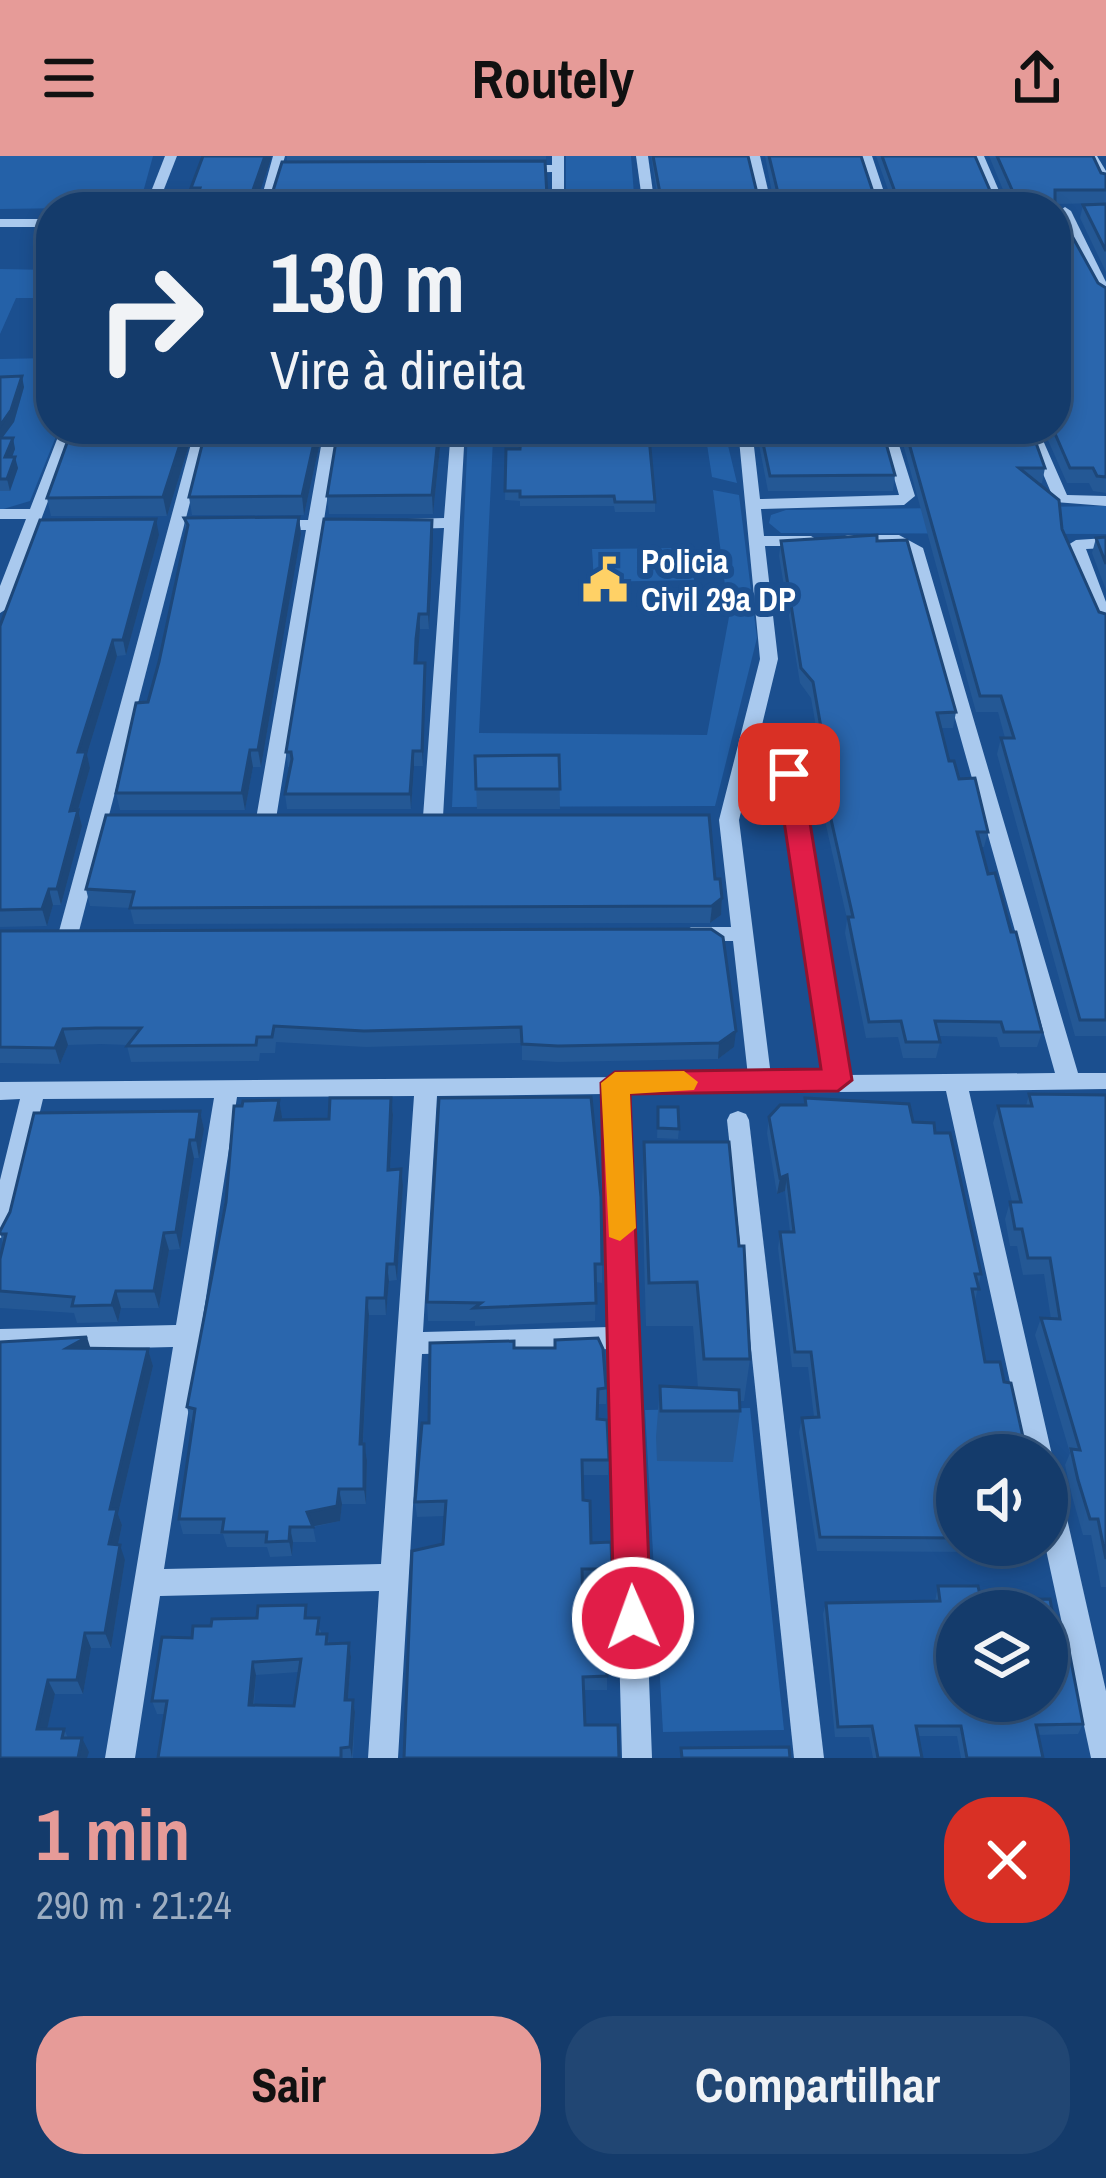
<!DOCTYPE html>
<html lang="pt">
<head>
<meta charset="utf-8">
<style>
  :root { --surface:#143b6b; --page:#214673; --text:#f1f3f6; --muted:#9dadc1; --line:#33557e; --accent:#e69b98 }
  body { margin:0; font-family:"Archivo Narrow",sans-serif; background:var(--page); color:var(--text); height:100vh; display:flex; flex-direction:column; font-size:45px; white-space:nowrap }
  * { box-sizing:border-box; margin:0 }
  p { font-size:39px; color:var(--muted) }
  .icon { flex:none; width:66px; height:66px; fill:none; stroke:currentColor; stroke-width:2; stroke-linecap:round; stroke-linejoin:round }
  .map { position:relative; height:1602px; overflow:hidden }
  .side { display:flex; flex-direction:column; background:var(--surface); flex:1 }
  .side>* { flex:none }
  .hud { position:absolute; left:36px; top:36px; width:1035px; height:252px; border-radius:48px; box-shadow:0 6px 18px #0003,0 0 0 3px var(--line); background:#143b6b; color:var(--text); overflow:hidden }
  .fabs { position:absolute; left:936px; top:1278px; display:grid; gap:24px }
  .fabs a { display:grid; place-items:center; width:132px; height:132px; border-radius:50%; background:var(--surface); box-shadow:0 6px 18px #0003,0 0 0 3px var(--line); font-size:60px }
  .pin { position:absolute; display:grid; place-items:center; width:102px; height:102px; color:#fff; margin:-51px; border-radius:24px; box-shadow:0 6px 18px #0006 }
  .me { position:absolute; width:132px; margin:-66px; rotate:358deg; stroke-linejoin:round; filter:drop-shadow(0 0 9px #0008) }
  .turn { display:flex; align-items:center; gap:42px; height:252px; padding:0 36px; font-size:54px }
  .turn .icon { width:156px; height:156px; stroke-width:2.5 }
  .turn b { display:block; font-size:84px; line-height:102px }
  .round { display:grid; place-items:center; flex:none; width:126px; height:126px; border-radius:48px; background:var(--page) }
  .head { display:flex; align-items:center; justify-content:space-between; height:204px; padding:0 36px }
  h1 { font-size:72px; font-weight:700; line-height:90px; color:var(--accent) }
  .cta { display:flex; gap:24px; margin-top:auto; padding:24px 36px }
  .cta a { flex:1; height:138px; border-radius:48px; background:var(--accent); color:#111; font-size:48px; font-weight:700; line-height:138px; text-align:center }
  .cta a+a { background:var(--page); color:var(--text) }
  header { display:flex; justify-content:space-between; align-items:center; height:156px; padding:0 36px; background:var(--accent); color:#111; font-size:54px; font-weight:700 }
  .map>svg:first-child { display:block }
  .green { fill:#2461a8 }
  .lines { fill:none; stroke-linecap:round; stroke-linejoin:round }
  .minor { fill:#a9c9ee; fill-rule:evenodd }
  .wall { fill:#245895; fill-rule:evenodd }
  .shaded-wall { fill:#1d4779 }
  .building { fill:#2a66ad; stroke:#1d4779; stroke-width:3; fill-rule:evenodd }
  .route { fill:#e11d48; stroke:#92132f; stroke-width:3 }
  .slow { fill:#f59e0b }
  .labels { text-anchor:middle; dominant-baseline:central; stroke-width:12; stroke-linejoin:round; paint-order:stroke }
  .far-poi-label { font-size:33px; font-weight:bold; fill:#fff; stroke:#1b4f8f; text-anchor:start }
</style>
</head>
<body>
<header><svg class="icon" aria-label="menu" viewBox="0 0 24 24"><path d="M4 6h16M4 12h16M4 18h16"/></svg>Routely<svg class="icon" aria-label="share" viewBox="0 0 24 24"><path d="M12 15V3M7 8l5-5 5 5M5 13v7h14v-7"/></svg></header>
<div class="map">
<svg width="1106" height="1602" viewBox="0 0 1106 1602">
  <rect width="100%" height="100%" fill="#1b4f8f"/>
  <g class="green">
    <polygon points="0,0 153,0 139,51 0,53"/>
    <polygon points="566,0 631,0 635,51 566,51"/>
    <polygon points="0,113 51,114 51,142 16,142 0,178"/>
    <polygon points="51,202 51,273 59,273 30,345 0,354 0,203"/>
    <polygon points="468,273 724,273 737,327 712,321 706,282 493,283 479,577 707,579 729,461 713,334 739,339 757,482 715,650 452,651"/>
    <polygon points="1106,350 1106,378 781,377 769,367 771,359 786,354"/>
    <polygon points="690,392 694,424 594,426 592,393"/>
    <polygon points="750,1252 784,1574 663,1576 645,1254"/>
  </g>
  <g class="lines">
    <g class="minor">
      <polygon points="165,0 177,0 157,51 145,51"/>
      <polygon points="273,0 285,0 271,51 259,51"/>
      <polygon points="552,0 564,0 564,51 552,51 552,16 517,17 511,13 517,9 552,9"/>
      <polygon points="636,0 648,0 655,51 643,51"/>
      <polygon points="748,0 760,0 772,51 760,51"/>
      <polygon points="860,0 872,0 889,51 877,51"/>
      <polygon points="972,0 984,0 1006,51 994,51"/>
      <polygon points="1085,0 1097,0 1106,15 1106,29 1102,28"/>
      <polygon points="1065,51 1071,55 1106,126 1106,143 1099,139 1059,55"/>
      <rect x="0" y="63" width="51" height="8"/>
      <polygon points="61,273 75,273 8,452 0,457 0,430 26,363 0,363 0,353 30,353"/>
      <polygon points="195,273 209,273 78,779 68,786 58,779"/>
      <polygon points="324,273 338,273 324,364 352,364 360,369 352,374 322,374 276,663 266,669 256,663 306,374 275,374 267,369 275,364 308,364"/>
      <polygon points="451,273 465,273 443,661 433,667 423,661 444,372 407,373 399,368 407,363 444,362"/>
      <path d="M738,273h14l8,70 139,-4 -19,-66h14l21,67 -11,9 -143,4 3,27h47l8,5 -8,5h-46l13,113 -39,161 32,256 54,-1 -45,-301 9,-6 9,6 49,301 208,-2 -147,-522 -12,-6 -54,-2v-6l6,-2h51l24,13 155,525h28v16l-137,2 83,364 -3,9 -2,-9h-21l-80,-364 -319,3 25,664h-30l-11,-409 -189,5 -24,404h-30l11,-167 -219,5 -25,162h-30l68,-411 -173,4v-22l176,-4 38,-227 -171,1 -31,129 -3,7 -9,3v-58l20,-81 -20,1v-18l748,-6 -15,-135h-42l-10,-7 10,-7h40l-12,-107 41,-161zM604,938l6,233 -187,5 14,-236zM414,940l-33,468 -217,5 73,-472z"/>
      <polygon points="1024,273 1038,273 1067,339 1106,340 1106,350 1055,346"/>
      <polygon points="1106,382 1106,392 1086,393 1106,446 1106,473 1097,468 1068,389 1076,384"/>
      <polygon points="738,955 746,958 749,964 824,1602 794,1602 727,964 730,958"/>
      <polygon points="1047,1323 1057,1327 1061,1336 1106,1535 1106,1602 1091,1602 1045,1389"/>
    </g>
  </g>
  <g class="wall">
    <polygon points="203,0 272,0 258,39 547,40 193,48 191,32"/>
    <rect x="287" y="0" width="259" height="5"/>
    <polygon points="651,0 748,0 758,41 773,42 765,0 861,0 874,39 891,42 876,0 975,0 992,39 1006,41 989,0 1093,0 1101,17 1106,18 1106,47 1055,48 1098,127 1106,132 1106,337 1093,335 1089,327 1067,327 1043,273 1056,273 1056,51 659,51"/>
    <polygon points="1106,48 1106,116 1080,62 1083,49"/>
    <polygon points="0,221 24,231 14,266 2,282 13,282 15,293 12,301 18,312 10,335 0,335"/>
    <polygon points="194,273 167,360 51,360 47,342"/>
    <polygon points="323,273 304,359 192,359 189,341"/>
    <polygon points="338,273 442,273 433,358 329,358 327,340"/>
    <polygon points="756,273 882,273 895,319 893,335 768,335"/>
    <polygon points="899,273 1031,273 1045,312 1042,327 1038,327 1062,373 1099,456 1106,458 1106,880 1075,880 997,598 1001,582 1005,582 998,556 976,556"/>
    <polygon points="506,293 655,346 655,356 615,356 614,350 520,350 520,345 505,344"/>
    <polygon points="299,361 301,378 261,611 253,611 245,654 120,654 116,637 148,546 159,506 186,378 184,362"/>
    <polygon points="432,364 429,473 420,473 417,498 417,507 425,522 423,610 414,610 411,653 287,653 285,638 290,611 288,611 286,596"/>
    <polygon points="159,379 126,499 117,500 87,598 90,612 78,654 82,670 61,749 53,749 47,770 0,771 0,470"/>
    <polygon points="1096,382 1106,382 1106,434 1092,397"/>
    <polygon points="781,385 877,385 956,556 953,572 941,572 949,605 988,676 984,691 981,691 988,718 1011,776 1042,876 1037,891 1000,891 997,881 939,880 940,886 936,902 903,902 898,881 866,882 845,777 847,763 823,656 817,615 821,600 811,542 800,527 779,400"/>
    <polygon points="559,599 560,653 477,653 475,600"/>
    <polygon points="715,723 722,742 721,759 710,767 134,768 130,752 90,750 86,733"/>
    <polygon points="711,773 734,891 718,903 558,906 522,904 522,887 366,891 276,886 275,897 260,897 259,905 131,906 127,890 128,889 101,888 68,889 60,908 0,907 0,775"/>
    <polygon points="1029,938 1106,939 1106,1431 1101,1431 1091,1379 1083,1379 1072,1340 1065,1309 1070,1297 1035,1179 1041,1162 1051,1163 1044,1118 1023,1119 1017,1090 1010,1090 1005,1063 1010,1046 1012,1046 993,967 998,950 1026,950"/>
    <polygon points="391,942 393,959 390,1014 403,1030 397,1124 389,1125 386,1159 369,1159 363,1288 364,1288 367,1304 366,1348 342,1348 340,1365 313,1371 316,1386 293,1386 292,1400 270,1401 267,1391 227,1391 223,1378 183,1378 179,1363 193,1268 191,1267 187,1251 242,950 279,944 282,964 329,963"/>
    <polygon points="439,942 602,1108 602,1127 596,1126 595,1165 475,1170 475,1165 428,1165 427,1146"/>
    <polygon points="805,942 913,966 935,977 981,1118 974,1149 957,1299 957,1389 971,1389 968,1396 817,1395 799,1276 802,1262 814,1261 808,1211 792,1211 778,1092 780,1076 790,1076 785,1035 777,1038 767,977 769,961 804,949"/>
    <polygon points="658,951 679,973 678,983 657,982"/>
    <polygon points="200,955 204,973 199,1002 194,1002 180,1093 169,1094 159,1152 121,1152 118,1166 77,1167 74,1157 0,1152 0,1103 3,1089 0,1075"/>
    <polygon points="644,986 750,1203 744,1245 739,1245 740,1255 733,1306 657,1305 656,1281 660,1230 698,1232 693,1170 646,1170 642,1031"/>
    <polygon points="514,1192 606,1232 606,1248 598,1248 597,1263 609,1304 608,1319 583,1319 583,1344 591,1387 612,1413 611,1427 582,1427 583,1453 599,1474 607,1520 607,1534 584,1534 404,1602 443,1388 445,1360 417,1361 415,1346 429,1267"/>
    <polygon points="91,1193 148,1193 153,1210 118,1358 122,1369 118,1389 125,1404 111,1492 91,1492 83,1538 55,1538 47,1573 64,1573 68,1582 89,1596 0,1602"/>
    <polygon points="938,1430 981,1444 1057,1484 1083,1568 1078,1578 1038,1579 1043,1602 961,1602 957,1580 918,1580 922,1602 873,1602 869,1581 835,1581 823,1458 826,1447 935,1445"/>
    <path d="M309,1462l12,13v3h6l2,10 20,-1 2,14 -3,43h5l2,12 -2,46h-195l7,-44h-8l-5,-13 40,-63 19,-12zM299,1516l-5,34 -40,-1 2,-30z"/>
  </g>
  <g class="shaded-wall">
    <polygon points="265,0 272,0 255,50 253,34"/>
    <polygon points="22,220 24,231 14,266 0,285 0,270"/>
    <polygon points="185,273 194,273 167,360 163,341"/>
    <polygon points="317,273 323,273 304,359 302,340"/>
    <polygon points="439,273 442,273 433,358 432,339"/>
    <polygon points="13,282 15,293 8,312 5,301"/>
    <polygon points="15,301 18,312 10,335 7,323"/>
    <polygon points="299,361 301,378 261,611 258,594"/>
    <polygon points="156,363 159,379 126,499 123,484"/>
    <polygon points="432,364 433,379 429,473 428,458"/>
    <polygon points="419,458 420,473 416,522 416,483"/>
    <polygon points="113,484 117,500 87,598 90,612 78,654 82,670 61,749 57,733 78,596"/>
    <polygon points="425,507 425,522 423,610 422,595"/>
    <polygon points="250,594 253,611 245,654 242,637"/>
    <polygon points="413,595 414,610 411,653 410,638"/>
    <polygon points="49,733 53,749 47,770 42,753"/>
    <polygon points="722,742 721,759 710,767 712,750"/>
    <polygon points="63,873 68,889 60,908 55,892"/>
    <polygon points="736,875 734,891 718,903 719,887"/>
    <polygon points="391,942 393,959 389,1031 388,1014"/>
    <polygon points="279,944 282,961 278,981 275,964"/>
    <polygon points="200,955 204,973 199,1002 196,984"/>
    <polygon points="190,984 194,1002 180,1093 176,1076"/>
    <polygon points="401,1013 403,1030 397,1124 395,1108"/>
    <polygon points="787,1019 785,1035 777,1038 780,1022"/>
    <polygon points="164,1077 169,1094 159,1152 154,1135"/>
    <polygon points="387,1108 389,1125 386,1159 385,1142"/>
    <polygon points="116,1135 121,1152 118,1166 112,1149"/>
    <polygon points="367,1142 369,1159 362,1304 360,1288"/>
    <polygon points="87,1181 92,1197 67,1192"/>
    <polygon points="148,1193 153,1210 118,1358 122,1369 115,1403 109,1388 110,1353"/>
    <polygon points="364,1288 367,1304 366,1348 364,1333"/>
    <polygon points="339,1333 342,1348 340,1365 310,1371 307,1356"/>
    <polygon points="290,1371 293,1386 292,1400 289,1385"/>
    <polygon points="120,1389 125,1404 111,1492 105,1477"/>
    <polygon points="85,1477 91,1492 83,1538 77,1524"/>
    <polygon points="349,1487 351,1501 347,1556 345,1544"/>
    <polygon points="253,1506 256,1519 252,1561 249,1549"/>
    <polygon points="48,1524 55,1538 44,1587 37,1573"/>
    <polygon points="353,1544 355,1556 352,1602 350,1591"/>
    <polygon points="82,1582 89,1596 87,1602 78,1602"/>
  </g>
  <g class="building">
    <polygon points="203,0 265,0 253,34 257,39 272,38 282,6 545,5 547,40 584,46 584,51 193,51 200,32 191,32"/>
    <polygon points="653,0 748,0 758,41 773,42 778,37 769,0 861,0 874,39 891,42 895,36 882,0 975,0 992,39 1011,41 1013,36 997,0 1093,0 1101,17 1106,18 1106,34 1055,34 1055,49 1098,127 1106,132 1106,321 1097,320 1093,312 1070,312 1053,273 1056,273 1056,51 715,51 713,37 660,37"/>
    <polygon points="1106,48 1106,95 1083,49"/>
    <polygon points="22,220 11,254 0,270 0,221"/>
    <polygon points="72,273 185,273 163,341 47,342"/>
    <polygon points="206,273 317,273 302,340 189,341"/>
    <polygon points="338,273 439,273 432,339 327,340"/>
    <polygon points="760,273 882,273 895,319 770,320"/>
    <polygon points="905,273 1031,273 1045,312 1019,312 1059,344 1062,373 1099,456 1106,458 1106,864 1080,864 1001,582 1014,582 1001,540 980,540"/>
    <polygon points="649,281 655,346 615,346 614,340 520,341 520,335 505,335 506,293 520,293 521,282"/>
    <polygon points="0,282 13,282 5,301 15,301 7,323 0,323"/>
    <polygon points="299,361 258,594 250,594 242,637 116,637 136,547 148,546 159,506 188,369 184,362"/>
    <polygon points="156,363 123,484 113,484 78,596 86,596 70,655 78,654 57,733 49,733 42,753 0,754 0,470 40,364"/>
    <polygon points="324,363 432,364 428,458 419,458 416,483 415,507 425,507 422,595 413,595 410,638 285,638 292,603 291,596 286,596"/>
    <polygon points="877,379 877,385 907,384 956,556 937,557 949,605 954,605 959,623 975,622 988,676 977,676 988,718 995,717 1011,776 1016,776 1042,876 1004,876 1001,866 935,865 940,886 906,886 901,865 869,866 848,761 853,761 826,641 819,600 826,600 813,526 801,512 781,385"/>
    <polygon points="1105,381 1106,382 1106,408 1096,382"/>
    <polygon points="559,599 560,633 476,633 475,600"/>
    <polygon points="106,659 709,659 715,723 720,723 722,742 712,750 130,752 134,736 86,733"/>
    <polygon points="711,773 723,781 736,875 719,887 558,890 522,888 521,871 364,875 274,870 272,881 257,881 256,889 127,890 141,872 96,872 63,873 55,892 0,891 0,775"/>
    <polygon points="1029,938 1106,939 1106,1403 1098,1363 1090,1363 1078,1324 1071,1293 1080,1294 1041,1162 1060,1163 1050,1102 1028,1102 1022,1073 1015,1073 1010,1046 1021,1046 998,950 1032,950"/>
    <polygon points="591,941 601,1041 602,1108 595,1108 596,1147 474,1152 481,1147 427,1146 439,942"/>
    <polygon points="330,942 391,942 388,1014 401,1013 395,1108 387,1108 385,1142 367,1142 360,1288 364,1288 364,1333 339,1333 337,1350 307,1356 313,1371 290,1371 289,1385 266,1386 267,1376 222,1376 224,1363 179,1363 195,1253 187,1251 226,1046 234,950 242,950 243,945 279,944 275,964 329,963"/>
    <polygon points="805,942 909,948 913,966 934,967 935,977 950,977 981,1118 975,1118 979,1133 972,1133 985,1206 1000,1206 1004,1226 1011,1227 1027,1299 957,1299 957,1382 820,1381 802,1262 819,1261 811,1196 795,1196 780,1076 794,1076 787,1019 780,1022 769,961 780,949 806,949"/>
    <polygon points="658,951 678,951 679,973 658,972"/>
    <polygon points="200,955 196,984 190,984 176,1076 164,1077 154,1135 116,1135 112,1149 72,1150 74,1141 0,1135 0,1103 6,1078 0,1078 0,1075 10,1056 34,957"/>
    <polygon points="644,986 729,986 739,1090 744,1090 750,1203 704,1203 697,1126 649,1127"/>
    <polygon points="87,1181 67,1192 148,1193 110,1353 117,1353 109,1388 120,1389 105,1477 85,1477 77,1524 48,1524 37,1573 64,1573 62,1582 82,1582 78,1602 0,1602 0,1186"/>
    <polygon points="598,1182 603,1193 606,1232 598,1233 597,1263 607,1264 609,1304 582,1304 583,1344 590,1345 591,1387 611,1386 612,1413 582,1413 583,1453 599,1453 599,1474 606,1474 607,1520 583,1521 585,1569 618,1569 619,1602 404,1602 412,1395 443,1388 446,1345 415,1346 422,1267 429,1267 430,1187 514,1185 514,1192 555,1192 555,1184"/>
    <polygon points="660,1230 739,1234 740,1255 661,1255"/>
    <path d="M938,1430h40l3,14 69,-1 7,41h10l16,84 -47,1 7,33h-76l-6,-32h-45l6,32h-44l-6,-32 -34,1 -12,-124 114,-2zM957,1455h90v90h-90z"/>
    <path d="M306,1449l-1,13h14l-2,16h10l-1,10 23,-1 -4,57h8l-3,47 -9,1v10h-183l9,-57h-15l10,-64 30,1 1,-12h18l1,-7 45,-1 1,-12zM301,1503l-7,47 -45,-1 4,-43z"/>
    <polygon points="789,1591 790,1602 682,1602 681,1592"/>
  </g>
  <polygon class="route" points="789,610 802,618 852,924 838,935 630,938 651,1462 646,1475 633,1480 619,1475 614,1462 601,927 615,916 821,913 777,618"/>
  <polygon class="slow" points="684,915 698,926 694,934 630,938 636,1072 620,1085 609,1081 601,927 615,916"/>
  <defs>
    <g id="civic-bare" transform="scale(3.6)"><path d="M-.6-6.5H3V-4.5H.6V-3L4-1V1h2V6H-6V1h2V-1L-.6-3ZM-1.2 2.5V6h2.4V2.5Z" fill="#ffd166" stroke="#1b4f8f" stroke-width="2.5" paint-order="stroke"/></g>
  </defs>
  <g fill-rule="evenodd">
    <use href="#civic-bare" x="605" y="424"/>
  </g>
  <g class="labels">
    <g class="far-poi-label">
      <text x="641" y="405">Policia<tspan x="641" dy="38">Civil 29a DP</tspan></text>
    </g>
  </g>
</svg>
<div class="fabs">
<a><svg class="icon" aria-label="sound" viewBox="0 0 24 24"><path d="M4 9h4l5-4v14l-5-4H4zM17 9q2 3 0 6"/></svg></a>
<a><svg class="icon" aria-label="layers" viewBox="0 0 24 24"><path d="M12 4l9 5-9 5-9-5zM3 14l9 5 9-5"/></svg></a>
</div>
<div class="pin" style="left:789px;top:618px;background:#d93025"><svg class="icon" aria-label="arrive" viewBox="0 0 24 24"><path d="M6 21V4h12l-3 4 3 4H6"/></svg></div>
<svg class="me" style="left:633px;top:1462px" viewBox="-20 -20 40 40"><circle r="17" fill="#e11d48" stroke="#fff" stroke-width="3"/><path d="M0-11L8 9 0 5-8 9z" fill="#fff"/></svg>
<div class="hud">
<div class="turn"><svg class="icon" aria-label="right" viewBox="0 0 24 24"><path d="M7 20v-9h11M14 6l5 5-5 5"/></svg><div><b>130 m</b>Vire à direita</div></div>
</div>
</div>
<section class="side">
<div class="head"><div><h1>1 min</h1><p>290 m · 21:24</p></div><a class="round" style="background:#d93025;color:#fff"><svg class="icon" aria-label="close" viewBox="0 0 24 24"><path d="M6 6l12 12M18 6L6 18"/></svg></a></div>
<div class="cta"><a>Sair</a><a>Compartilhar</a></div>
</section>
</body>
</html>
